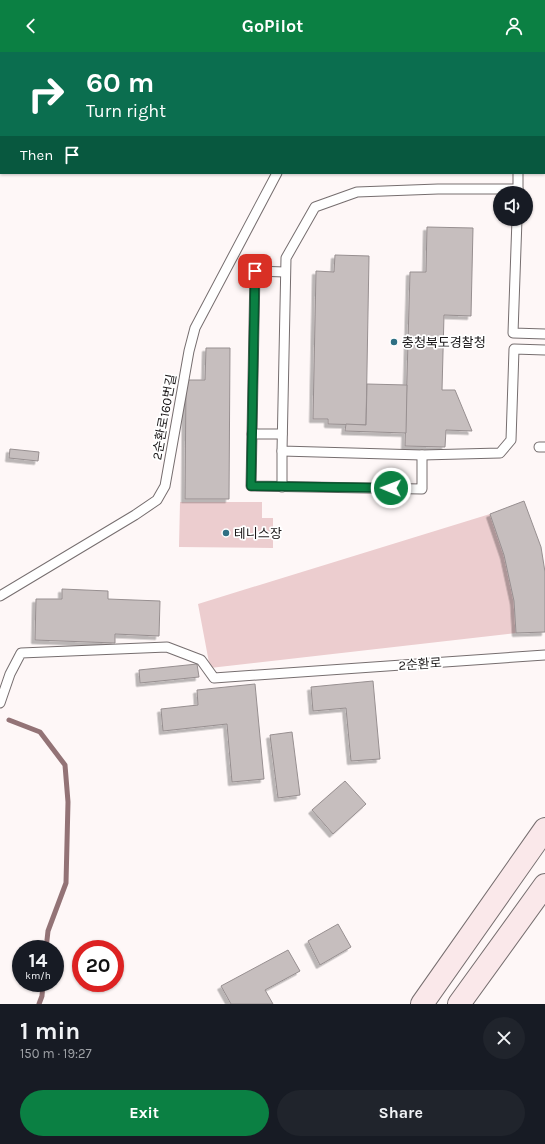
<!DOCTYPE html>
<html lang="en">
<head>
<meta charset="utf-8">
<style>
  :root { --surface:#171b24; --page:#20242c; --text:#f1f3f6; --muted:#9ea1a6; --accent:#0b8043 }
  body { margin:0; font-family:Karla,"Noto Sans KR",sans-serif; background:var(--page); color:var(--text); height:100vh; display:flex; flex-direction:column; font-size:15px; white-space:nowrap }
  * { box-sizing:border-box; margin:0 }
  p { font-size:13px; color:var(--muted) }
  .icon { flex:none; width:22px; height:22px; fill:none; stroke:currentColor; stroke-width:2; stroke-linecap:round; stroke-linejoin:round }
  .map { position:relative; height:952px; overflow:hidden }
  .sheet { display:flex; flex-direction:column; background:var(--surface); flex:1 }
  .sheet>* { flex:none }
  .hud { position:absolute; left:0px; top:0px; width:545px; height:122px; box-shadow:0 1px 3px #0004; background:#0b6e4f; color:#fff; overflow:hidden }
  .buttons { position:absolute; left:493px; top:134px; display:grid; gap:8px }
  .buttons a { display:grid; place-items:center; width:40px; height:40px; border-radius:50%; background:var(--surface); box-shadow:0 1px 3px #0004; font-size:20px }
  .speed { position:absolute; left:12px; top:888px; display:flex; gap:8px; font-size:20px; font-weight:700; text-align:center }
  .speed>* { display:grid; place-content:center; width:52px; height:52px; border-radius:50%; background:var(--surface); box-shadow:0 1px 3px #0004; line-height:1 }
  .speed small { font-size:10px; font-weight:400 }
  .speed .limit { border:6px solid #d22; background:#fff; color:#111 }
  .pin { position:absolute; display:grid; place-items:center; width:34px; height:34px; color:#fff; margin:-17px; border-radius:8px; box-shadow:0 2px 6px #0006 }
  .me { position:absolute; width:44px; margin:-22px; rotate:271deg; stroke-linejoin:round; filter:drop-shadow(0 0 3px #0008) }
  .turn { display:flex; align-items:center; gap:14px; height:84px; padding:0 20px; font-size:18px }
  .turn .icon { width:52px; height:52px; stroke-width:2.5 }
  .turn b { display:block; font-size:28px; line-height:34px }
  .then { display:flex; align-items:center; height:38px; padding:0 20px; background:#0003; gap:8px; font-size:15px }
  .round { display:grid; place-items:center; flex:none; width:42px; height:42px; border-radius:21px; background:var(--page) }
  .headline { display:flex; align-items:center; justify-content:space-between; height:68px; padding:0 20px }
  h1 { font-size:24px; font-weight:700; line-height:30px }
  .action { display:flex; gap:8px; margin-top:auto; padding:8px 20px }
  .action a { flex:1; height:46px; border-radius:24px; background:var(--accent); color:#fff; font-size:16px; font-weight:700; line-height:46px; text-align:center }
  .action a+a { background:var(--page); color:var(--text) }
  header { display:flex; justify-content:space-between; align-items:center; height:52px; padding:0 20px; background:var(--accent); color:#fff; font-size:18px; font-weight:700 }
  .map>svg:first-child { display:block }
  .green { fill:#eccdcf }
  .lines { fill:none; stroke-linecap:round; stroke-linejoin:round }
  .stream { stroke:#937376; stroke-width:5 }
  .building { fill:#c6bebe; stroke:#978f90; filter:url(#shadow) }
  .lane-casing { stroke:#766e6f; stroke-width:11 }
  .secondary-casing { stroke:#766e6f; stroke-width:24 }
  .lane { stroke:#fff; stroke-width:9 }
  .secondary { stroke:#fae8ea; stroke-width:22 }
  .route-casing { stroke:#07532c; stroke-width:10 }
  .route { stroke:#0b8043; stroke-width:7 }
  .poi-dot { fill:#2f6f83; stroke:#fff; stroke-width:1.5 }
  .labels { text-anchor:middle; dominant-baseline:central; stroke-width:3.5; stroke-linejoin:round; paint-order:stroke }
  .poi-label { font-size:13px; fill:#1b1819; stroke:#fff; text-anchor:start }
  .street-label { font-size:13px; fill:#1b1819; stroke:#fff }
</style>
</head>
<body>
<header><svg class="icon" aria-label="back" viewBox="0 0 24 24"><path d="M15 5l-7 7 7 7"/></svg>GoPilot<svg class="icon" aria-label="person" viewBox="0 0 24 24"><circle cx="12" cy="8" r="4"/><path d="M4 21q1-7 8-7t8 7"/></svg></header>
<div class="map">
<svg width="545" height="952" viewBox="0 0 545 952">
  <defs>
    <filter id="shadow"><feDropShadow dx="-3.5" dy="3.5" stdDeviation="0" flood-color="#0004"/></filter>
  </defs>
  <rect width="100%" height="100%" fill="#fef7f7"/>
  <g class="green">
    <polygon points="180,450 262,450 262,466 273,466 273,496 179,495"/>
    <polygon points="490,462 504,503 514,549 516,581 210,616 198,552"/>
  </g>
  <g class="lines">
    <g class="stream">
      <polyline points="9,668 40,680 65,713 68,750 66,831 48,879 46,897"/>
      <polyline points="39,952 42,944 43,931"/>
    </g>
  </g>
  <g class="building">
    <polygon points="427,175 473,176 471,264 444,263 442,338 455,338 472,379 446,378 445,395 405,394 410,220 426,220"/>
    <polygon points="335,203 369,204 366,373 328,372 328,367 313,367 316,219 334,220"/>
    <polygon points="206,296 230,296 229,447 185,447 186,328 205,328"/>
    <polygon points="367,332 407,333 406,381 345,379 346,372 366,373"/>
    <polygon points="10,397 39,400 38,409 9,406"/>
    <polygon points="524,449 541,495 545,520 545,580 516,581 514,549 504,503 490,462"/>
    <polygon points="62,537 108,539 108,547 160,549 159,584 115,582 115,591 35,588 36,547 62,547"/>
    <polygon points="197,612 199,625 140,631 139,618"/>
    <polygon points="373,629 380,707 351,709 346,656 313,659 311,635"/>
    <polygon points="255,632 264,727 232,730 227,672 163,679 161,657 198,653 197,638"/>
    <polygon points="292,680 300,743 278,746 270,683"/>
    <polygon points="345,729 366,752 333,782 312,758"/>
    <polygon points="338,872 351,895 320,913 308,889"/>
    <polygon points="288,898 300,919 265,938 273,952 231,952 221,934"/>
  </g>
  <g class="lines">
    <g class="lane-casing">
      <g id="lane">
        <polyline points="367,1 367,0"/>
        <polyline points="523,1 523,0"/>
        <polyline points="518,137 518,121"/>
        <polyline points="518,141 518,137 438,137 357,140 315,155 286,206 282,399 422,403 500,401 511,388 514,297 545,298"/>
        <polyline points="517,167 513,281 545,282"/>
        <polyline points="285,220 255,219 251,434 422,437 422,403"/>
        <polyline points="252,382 282,382"/>
        <polyline points="539,395 545,395"/>
        <polyline points="282,399 282,435"/>
        <polyline points="0,544 135,463 157,448 165,434 189,299 195,276 277,121"/>
        <polyline points="0,651 10,622 21,601 167,595 201,608 214,626 545,603"/>
      </g>
    </g>
    <g class="secondary-casing">
      <g id="secondary">
        <polyline points="422,952 545,777"/>
        <polyline points="459,952 545,833"/>
      </g>
    </g>
    <use href="#lane" class="lane"/>
    <use href="#secondary" class="secondary"/>
  </g>
  <g class="lines">
    <g class="route-casing">
      <polyline id="route" points="255,219 251,434 391,436"/>
    </g>
    <use href="#route" class="route"/>
  </g>
  <g class="poi-dot">
    <circle cx="394" cy="290" r="4"/>
    <circle cx="226" cy="481" r="4"/>
  </g>
  <g class="labels">
    <g class="poi-label">
      <text x="402" y="290">충청북도경찰청</text>
      <text x="234" y="481">테니스장</text>
    </g>
    <g class="street-label">
      <text transform="translate(164 365) rotate(-80)">2순환로160번길</text>
      <text transform="translate(420 612) rotate(-4)">2순환로</text>
    </g>
  </g>
</svg>
<div class="buttons">
<a><svg class="icon" aria-label="sound" viewBox="0 0 24 24"><path d="M4 9h4l5-4v14l-5-4H4zM17 9q2 3 0 6"/></svg></a>
</div>
<div class="speed"><div>14<small>km/h</small></div><div class="limit">20</div></div>
<div class="pin" style="left:255px;top:219px;background:#d93025"><svg class="icon" aria-label="arrive" viewBox="0 0 24 24"><path d="M6 21V4h12l-3 4 3 4H6"/></svg></div>
<svg class="me" style="left:391px;top:436px" viewBox="-20 -20 40 40"><circle r="17" fill="#0b8043" stroke="#fff" stroke-width="3"/><path d="M0-11L8 9 0 5-8 9z" fill="#fff"/></svg>
<div class="hud">
<div class="turn"><svg class="icon" aria-label="right" viewBox="0 0 24 24"><path d="M7 20v-9h11M14 6l5 5-5 5"/></svg><div><b>60 m</b>Turn right</div></div>
<div class="then">Then<svg class="icon" aria-label="arrive" viewBox="0 0 24 24"><path d="M6 21V4h12l-3 4 3 4H6"/></svg></div>
</div>
</div>
<section class="sheet">
<div class="headline"><div><h1>1 min</h1><p>150 m · 19:27</p></div><a class="round"><svg class="icon" aria-label="close" viewBox="0 0 24 24"><path d="M6 6l12 12M18 6L6 18"/></svg></a></div>
<div class="action"><a>Exit</a><a>Share</a></div>
</section>
</body>
</html>
